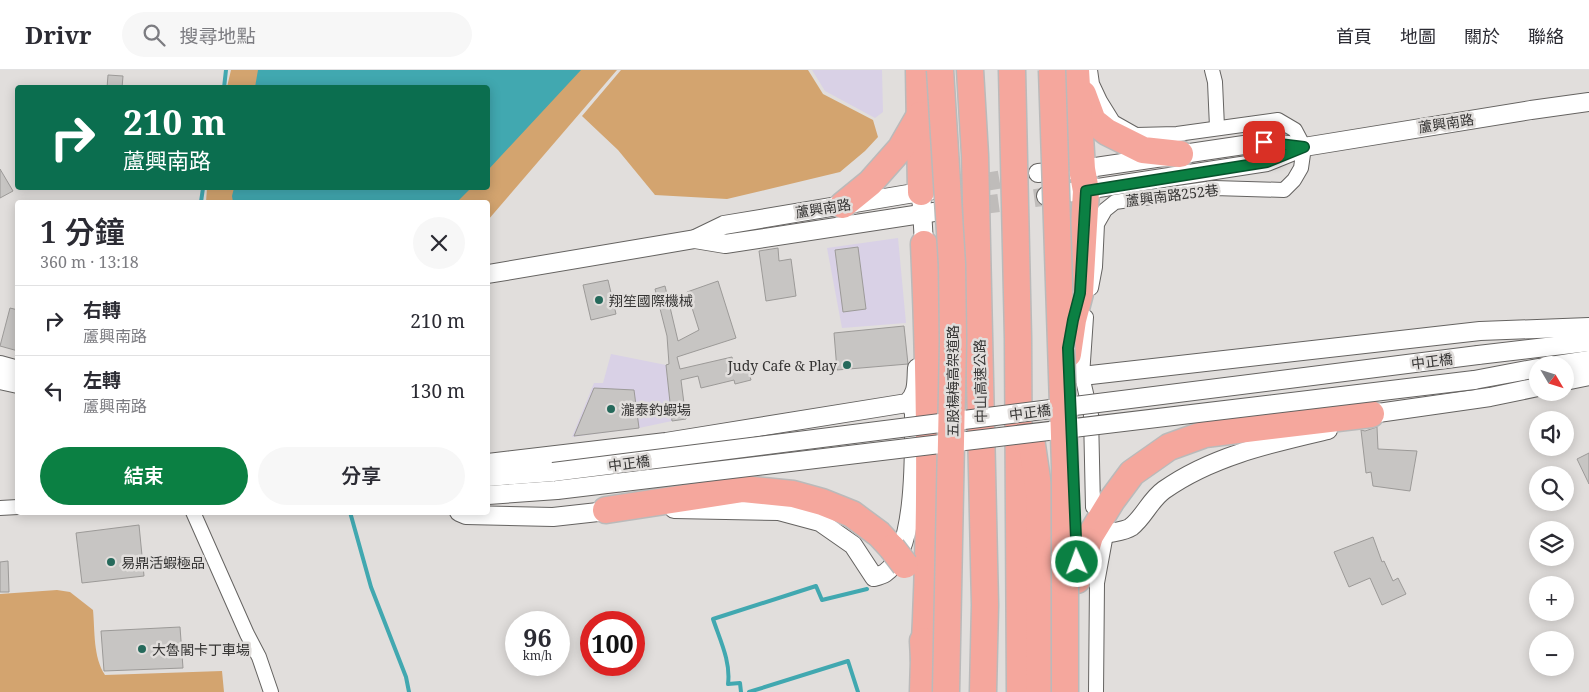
<!DOCTYPE html>
<html lang="zh-TW">
<head>
<meta charset="utf-8">
<style>
  :root { --surface:#fff; --page:#f7f7f7; --text:#2b2b33; --muted:#7c7c81; --line:#e1e1e2; --accent:#0b8043 }
  body { margin:0; font-family:"Noto Serif","Noto Sans TC",serif; background:var(--page); color:var(--text); height:100vh; display:flex; flex-direction:column; font-size:19px; white-space:nowrap }
  * { box-sizing:border-box; margin:0 }
  p { font-size:16px; color:var(--muted) }
  .icon { flex:none; width:28px; height:28px; fill:none; stroke:currentColor; stroke-width:2; stroke-linecap:round; stroke-linejoin:round }
  .map { position:relative; flex:1; overflow:hidden }
  .sheet { position:absolute; left:15px; top:130px; width:475px; height:315px; display:flex; flex-direction:column; background:var(--surface); border-radius:5px; box-shadow:0 2px 12px #0003 }
  .sheet>* { flex:none }
  .banner { position:absolute; left:15px; top:15px; width:475px; height:105px; border-radius:5px; box-shadow:0 2px 12px #0003; background:#0b6e4f; color:#fff; overflow:hidden }
  .needle { width:32px; rotate:128deg }
  .tools { position:absolute; left:1529px; top:286px; display:grid; gap:10px }
  .tools a { display:grid; place-items:center; width:45px; height:45px; border-radius:50%; background:var(--surface); box-shadow:0 2px 12px #0003; font-size:25px }
  .speed { position:absolute; left:505px; top:541px; display:flex; gap:10px; font-size:25px; font-weight:700; text-align:center }
  .speed>* { display:grid; place-content:center; width:65px; height:65px; border-radius:50%; background:var(--surface); box-shadow:0 2px 12px #0003; line-height:1 }
  .speed small { font-size:12px; font-weight:400 }
  .speed .limit { border:8px solid #d22; background:#fff; color:#111 }
  .pin { position:absolute; display:grid; place-items:center; width:42px; height:42px; color:#fff; margin:-21px; border-radius:10px; box-shadow:0 2px 8px #0006 }
  .me { position:absolute; width:55px; margin:-28px; rotate:358deg; stroke-linejoin:round; filter:drop-shadow(0 0 4px #0008) }
  .turn { display:flex; align-items:center; gap:18px; height:105px; padding:0 25px; font-size:22px }
  .turn .icon { width:65px; height:65px; stroke-width:2.5 }
  .turn b { display:block; font-size:35px; line-height:42px }
  .round { display:grid; place-items:center; flex:none; width:52px; height:52px; border-radius:26px; background:var(--page) }
  .headline { display:flex; align-items:center; justify-content:space-between; height:85px; padding:0 25px }
  h1 { font-size:30px; font-weight:600; line-height:38px }
  .button { display:flex; gap:10px; margin-top:auto; padding:10px 25px }
  .button a { flex:1; height:58px; border-radius:30px; background:var(--accent); color:#fff; font-size:20px; font-weight:600; line-height:58px; text-align:center }
  .button a+a { background:var(--page); color:var(--text) }
  ul { padding:0; list-style:none }
  li { display:flex; align-items:center; gap:15px; height:70px; padding:0 25px; border-top:1px solid var(--line) }
  li div { flex:1 }
  li b { display:block; font-size:19px }
  li em { font-style:normal }
  header { display:flex; align-items:center; gap:30px; box-sizing:border-box; height:70px; padding:0 25px; background:var(--surface); border-bottom:1px solid var(--line) }
  header strong { font-size:24px }
  nav { display:flex; gap:28px; margin-inline-start:auto; font-size:18px }
  .search { width:350px; height:45px; background:var(--page); display:flex; align-items:center; gap:12px; box-sizing:border-box; padding:0 18px; border-radius:28px; color:var(--muted); font-size:19px }
  .map>svg:first-child { display:block }
  .industrial { fill:#d9d1e6 }
  .green { fill:#d3a46f }
  .water { fill:#41a8b0 }
  .lines { fill:none; stroke-linecap:round; stroke-linejoin:round }
  .stream { stroke:#41a8b0; stroke-width:4 }
  .building { fill:#c7c5c3; stroke:#9c9a98 }
  .tertiary-tunnel { stroke:#bfbcba; stroke-width:18; stroke-dasharray:18 9; stroke-linecap:butt }
  .minor-casing { stroke:#656361; stroke-width:16 }
  .tertiary-casing { stroke:#656361; stroke-width:20 }
  .motorway-casing { stroke:#bababa; stroke-width:29 }
  .minor { stroke:#fff; stroke-width:14 }
  .tertiary { stroke:#fff; stroke-width:18 }
  .motorway { stroke:#f5a79d; stroke-width:26 }
  .tertiary-bridge-casing { stroke:#656361; stroke-width:20; stroke-linecap:butt }
  .motorway-bridge-casing { stroke:#bababa; stroke-width:29; stroke-linecap:butt }
  .tertiary-bridge { stroke:#fff; stroke-width:18 }
  .motorway-bridge { stroke:#f5a79d; stroke-width:26 }
  .route-casing { stroke:#07532c; stroke-width:12 }
  .route { stroke:#0b8043; stroke-width:9 }
  .poi-dot { fill:#25695b; stroke:#e1dedc; stroke-width:2 }
  .labels { text-anchor:middle; dominant-baseline:central; stroke-width:5; stroke-linejoin:round; paint-order:stroke }
  .street-label { font-size:14px; fill:#353433; stroke:#e1dedc }
  .poi-label { font-size:14px; fill:#353433; stroke:#e1dedc; text-anchor:start }
</style>
</head>
<body>
<header>
<strong>Drivr</strong>
<div class="search"><svg class="icon" aria-label="search" viewBox="0 0 24 24"><circle cx="10" cy="10" r="6"/><path d="M15 15l6 6"/></svg>搜尋地點</div>
<nav><a>首頁</a><a>地圖</a><a>關於</a><a>聯絡</a></nav>
</header>
<div class="map">
<svg width="1589" height="622" viewBox="0 0 1589 622">
  <rect width="100%" height="100%" fill="#e1dedc"/>
  <g class="industrial">
    <polygon points="812,0 882,0 883,42 875,48 825,21"/>
    <polygon points="898,168 906,253 842,258 827,178"/>
    <polygon points="611,284 666,295 672,351 639,358 572,367 594,313 603,313"/>
  </g>
  <g class="green">
    <polygon points="231,0 617,0 488,150 488,132 206,132 207,118 488,118 488,18 227,17"/>
    <polygon points="621,0 808,0 823,24 873,50 878,67 865,81 840,102 727,129 655,125 618,80 582,46"/>
    <path d="M57,520l13,2 23,18c2,21 0,47 12,65l117,-4 2,21h-224v-98z"/>
  </g>
  <g class="water">
    <polygon points="258,0 581,0 488,100 488,18 255,17"/>
    <polygon points="234,118 471,118 457,132 233,132 232,126"/>
  </g>
  <g class="lines">
    <g class="stream">
      <polyline points="224,18 226,0"/>
      <polyline points="201,132 203,118"/>
      <polyline points="350,442 371,517 406,607 409,622"/>
      <path d="M741,622l-1,-9 -12,1c3,-22 -8,-44 -15,-65l103,-33 6,14 45,-11"/>
      <polyline points="749,622 848,591 858,622"/>
    </g>
  </g>
  <g class="building">
    <polygon points="108,5 123,6 122,18 107,18"/>
    <polygon points="0,99 13,121 0,128"/>
    <polygon points="858,177 866,239 843,242 835,180"/>
    <polygon points="778,178 779,191 791,189 796,226 766,231 759,181"/>
    <polygon points="608,210 616,244 591,250 583,215"/>
    <polygon points="718,211 736,268 677,287 680,299 732,287 735,299 747,296 751,310 735,314 734,310 701,318 698,306 681,310 686,349 672,351 666,295 669,294 667,266 655,219 665,216 678,271 699,260 687,222"/>
    <polygon points="10,238 18,240 18,281 0,276"/>
    <polygon points="904,256 908,294 837,300 834,263"/>
    <polygon points="594,318 634,320 639,358 574,366"/>
    <polygon points="1377,357 1378,379 1417,381 1410,421 1373,416 1371,402 1366,403 1361,360 1365,361"/>
    <polygon points="1589,383 1589,414 1577,389"/>
    <polygon points="139,455 144,506 82,513 76,463"/>
    <polygon points="1373,467 1382,492 1384,491 1393,511 1398,508 1406,524 1382,535 1370,508 1349,517 1334,482"/>
    <polygon points="8,491 9,522 0,522 0,492"/>
    <polygon points="180,557 183,598 104,601 101,561"/>
  </g>
  <g class="lines">
    <g class="tertiary-tunnel">
      <polyline points="955,117 1038,103"/>
      <polyline points="954,139 1043,127"/>
    </g>
    <g class="minor-casing">
      <g id="minor">
        <polyline points="1090,0 1092,14 1100,31 1113,52 1136,65 1177,64 1278,50 1295,60 1304,77 1301,98 1294,110 1284,120 1214,118 1115,132 1105,140 1097,154 1095,197 1091,218"/>
        <polyline points="1212,0 1215,12 1217,57"/>
        <polyline points="1086,247 1082,306 1091,345 1093,437"/>
        <polyline points="0,438 18,437"/>
        <polyline points="193,442 247,564 259,587 271,622"/>
        <polyline points="1096,622 1097,513 1106,464"/>
      </g>
    </g>
    <g class="tertiary-casing">
      <g id="tertiary">
        <polyline points="1038,103 1082,99 1264,72 1304,77"/>
        <polyline points="921,122 924,174 923,185"/>
        <polyline points="1046,126 1267,92 1304,77 1531,40 1589,32"/>
        <polyline points="695,169 725,174 934,142"/>
        <polyline points="488,204 695,169 724,155 932,120"/>
        <polyline points="1478,285 1589,272"/>
        <polyline points="0,295 18,300"/>
        <polyline points="1557,295 1589,290"/>
        <polyline points="1082,306 1480,261 1589,257"/>
        <polyline points="0,310 18,314"/>
        <polyline points="1474,310 1538,298"/>
        <polyline points="1565,311 1589,306"/>
        <polyline points="1362,348 1371,344 1490,327 1538,317"/>
        <path d="M488,393l178,-21 241,-39c11,-10 9,-21 10,-35"/>
        <polyline points="488,407 553,402"/>
        <polyline points="488,425 557,420"/>
        <path d="M674,439l105,2 41,11 33,23 21,32c4,-1 8,-2 11,-4 32,-22 29,-123 29,-160l-2,-6 -5,-4"/>
        <polyline points="459,442 466,445 553,447 616,440"/>
        <path d="M1106,464c8,-2 19,-3 25,-7 13,-10 19,-27 33,-37 48,-34 108,-47 164,-60"/>
      </g>
    </g>
    <g class="motorway-casing">
      <g id="motorway">
        <polyline points="919,0 921,122"/>
        <polyline points="970,0 975,85 985,535 983,622"/>
        <polyline points="1012,0 1018,268 1020,622"/>
        <polyline points="1083,24 1093,51 1107,62 1143,80 1180,84"/>
        <polyline points="843,135 870,113 901,78 920,45"/>
        <path d="M924,174c6,139 8,277 0,415"/>
        <polyline points="1068,284 1073,250 1080,223 1086,121 1082,99 1076,0"/>
        <polyline points="1032,375 1039,423 1040,622"/>
        <polyline points="606,440 743,419 793,424 822,432 852,444 879,464 892,478"/>
        <polyline points="1077,510 1090,466 1112,430 1132,403 1169,377 1205,364 1371,344"/>
        <polyline points="923,571 924,589 923,622"/>
      </g>
    </g>
    <use href="#minor" class="minor"/>
    <use href="#tertiary" class="tertiary"/>
    <use href="#motorway" class="motorway"/>
    <g class="tertiary-bridge-casing">
      <g id="tertiary-bridge">
        <polyline points="553,402 1478,285"/>
        <polyline points="557,420 1474,310"/>
      </g>
    </g>
    <g class="motorway-bridge-casing">
      <g id="motorway-bridge">
        <polyline points="940,0 952,194 953,271 946,622"/>
        <polyline points="1052,0 1065,396 1065,622"/>
        <polyline points="892,478 905,495"/>
      </g>
    </g>
    <use href="#tertiary-bridge" class="tertiary-bridge"/>
    <use href="#motorway-bridge" class="motorway-bridge"/>
  </g>
  <g class="lines">
    <g class="route-casing">
      <polyline id="route" points="1077,492 1068,278 1073,250 1080,223 1086,121 1267,92 1304,77 1264,72"/>
    </g>
    <use href="#route" class="route"/>
  </g>
  <g class="poi-dot">
    <circle cx="599" cy="230" r="5"/>
    <circle cx="847" cy="295" r="5"/>
    <circle cx="611" cy="339" r="5"/>
    <circle cx="111" cy="492" r="5"/>
    <circle cx="142" cy="579" r="5"/>
  </g>
  <g class="labels">
    <g class="street-label">
      <text transform="translate(1446 53) rotate(-9)">蘆興南路</text>
      <text transform="translate(1172 125) rotate(-7)">蘆興南路252巷</text>
      <text transform="translate(823 138) rotate(-9)">蘆興南路</text>
      <text transform="translate(1432 291) rotate(-7)">中正橋</text>
      <text transform="translate(952 311) rotate(-90)">五股楊梅高架道路</text>
      <text transform="translate(980 311) rotate(-91)">中山高速公路</text>
      <text transform="translate(1030 342) rotate(-7)">中正橋</text>
      <text transform="translate(629 393) rotate(-7)">中正橋</text>
    </g>
    <g class="poi-label">
      <text x="609" y="230">翔笙國際機械</text>
      <text x="837" y="295" text-anchor="end">Judy Cafe &amp; Play</text>
      <text x="621" y="339">瀧泰釣蝦場</text>
      <text x="121" y="492">易鼎活蝦極品</text>
      <text x="152" y="579">大魯閣卡丁車場</text>
    </g>
  </g>
</svg>
<div class="tools">
<a><svg class="needle" viewBox="-14 -14 28 28"><path d="M0-13l5 13h-10z" fill="#e53935"/><path d="M0 13l5-13h-10z" fill="#7c7c81"/></svg></a>
<a><svg class="icon" aria-label="sound" viewBox="0 0 24 24"><path d="M4 9h4l5-4v14l-5-4H4zM17 9q2 3 0 6"/></svg></a>
<a><svg class="icon" aria-label="search" viewBox="0 0 24 24"><circle cx="10" cy="10" r="6"/><path d="M15 15l6 6"/></svg></a>
<a><svg class="icon" aria-label="layers" viewBox="0 0 24 24"><path d="M12 4l9 5-9 5-9-5zM3 14l9 5 9-5"/></svg></a>
<a>+</a>
<a>−</a>
</div>
<div class="speed"><div>96<small>km/h</small></div><div class="limit">100</div></div>
<div class="pin" style="left:1264px;top:72px;background:#d93025"><svg class="icon" aria-label="arrive" viewBox="0 0 24 24"><path d="M6 21V4h12l-3 4 3 4H6"/></svg></div>
<svg class="me" style="left:1077px;top:492px" viewBox="-20 -20 40 40"><circle r="17" fill="#0b8043" stroke="#fff" stroke-width="3"/><path d="M0-11L8 9 0 5-8 9z" fill="#fff"/></svg>
<div class="banner">
<div class="turn"><svg class="icon" aria-label="right" viewBox="0 0 24 24"><path d="M7 20v-9h11M14 6l5 5-5 5"/></svg><div><b>210 m</b>蘆興南路</div></div>
</div>
<section class="sheet">
<div class="headline"><div><h1>1 分鐘</h1><p>360 m · 13:18</p></div><a class="round"><svg class="icon" aria-label="close" viewBox="0 0 24 24"><path d="M6 6l12 12M18 6L6 18"/></svg></a></div>
<ul>
<li><svg class="icon" aria-label="right" viewBox="0 0 24 24"><path d="M7 20v-9h11M14 6l5 5-5 5"/></svg><div><b>右轉</b><p>蘆興南路</p></div><em>210 m</em></li>
<li><svg class="icon" aria-label="left" viewBox="0 0 24 24"><path d="M17 20v-9H6M10 6l-5 5 5 5"/></svg><div><b>左轉</b><p>蘆興南路</p></div><em>130 m</em></li>
</ul>
<div class="button"><a>結束</a><a>分享</a></div>
</section>
</div>
</body>
</html>
